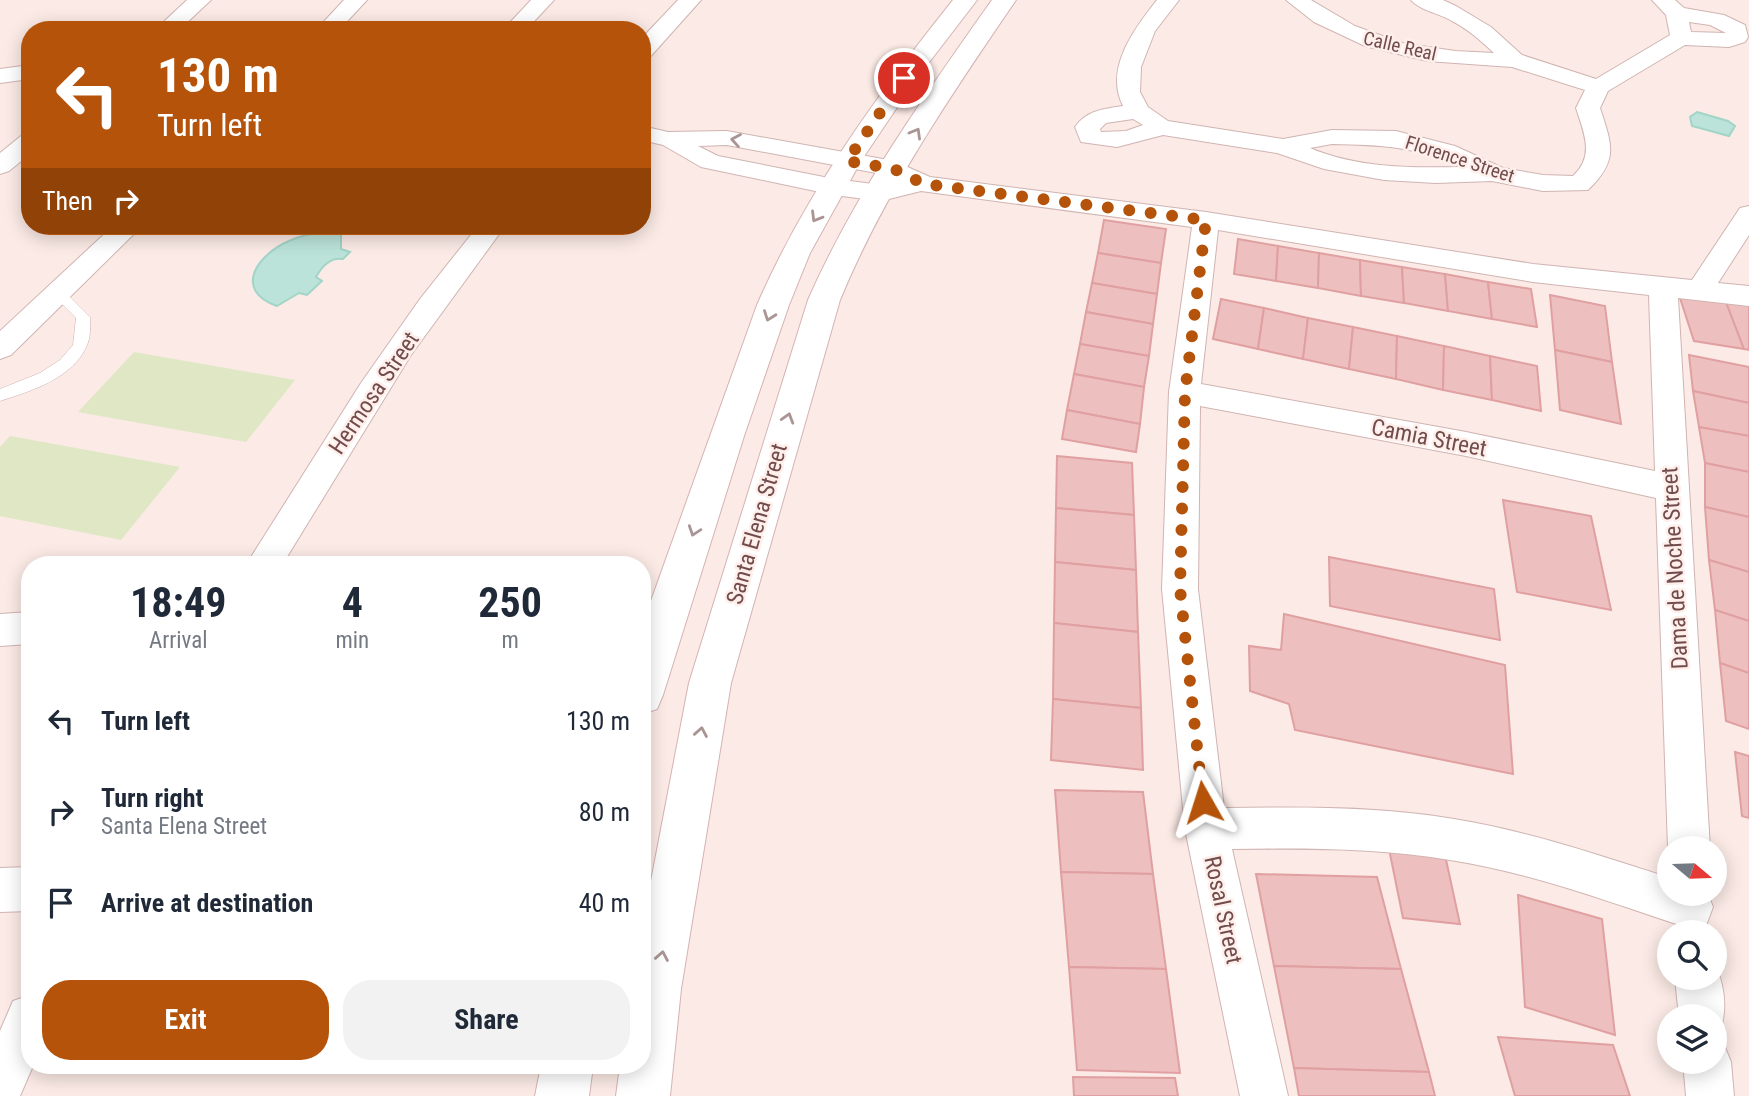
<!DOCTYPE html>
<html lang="en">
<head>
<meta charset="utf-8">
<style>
  :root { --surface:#fff; --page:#f2f2f3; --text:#1f2937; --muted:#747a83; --accent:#b45309 }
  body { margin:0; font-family:"Roboto Condensed",sans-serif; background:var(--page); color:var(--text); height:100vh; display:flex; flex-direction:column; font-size:26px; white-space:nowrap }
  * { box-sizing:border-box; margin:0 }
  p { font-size:23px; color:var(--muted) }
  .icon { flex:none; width:38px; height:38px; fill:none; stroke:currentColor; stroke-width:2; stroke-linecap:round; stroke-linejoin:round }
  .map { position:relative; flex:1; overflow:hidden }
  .sheet { position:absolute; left:21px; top:556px; width:630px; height:518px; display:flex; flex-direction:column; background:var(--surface); border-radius:28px; box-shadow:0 4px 18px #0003 }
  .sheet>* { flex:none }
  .guide { position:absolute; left:21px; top:21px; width:630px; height:214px; border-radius:28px; box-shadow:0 4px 18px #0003; background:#b45309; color:#fff; overflow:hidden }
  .needle { width:46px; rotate:109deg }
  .buttons { position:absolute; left:1657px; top:836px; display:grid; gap:14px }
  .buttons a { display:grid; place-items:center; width:70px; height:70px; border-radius:50%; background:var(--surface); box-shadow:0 4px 18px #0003; font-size:35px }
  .pin { position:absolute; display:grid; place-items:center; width:60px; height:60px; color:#fff; margin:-30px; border:4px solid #fff; border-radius:50%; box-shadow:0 2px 7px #0007 }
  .me { position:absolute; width:77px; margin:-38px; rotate:354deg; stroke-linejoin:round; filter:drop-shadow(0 0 5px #0008) }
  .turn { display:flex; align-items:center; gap:24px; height:147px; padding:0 21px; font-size:32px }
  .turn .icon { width:91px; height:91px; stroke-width:2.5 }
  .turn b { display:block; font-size:49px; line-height:60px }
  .then { display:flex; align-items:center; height:66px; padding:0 21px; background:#0003; gap:14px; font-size:26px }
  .eta { display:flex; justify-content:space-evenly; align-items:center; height:119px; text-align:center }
  .eta b { font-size:42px; font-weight:700; line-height:49px }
  .primary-button { display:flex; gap:14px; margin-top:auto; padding:14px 21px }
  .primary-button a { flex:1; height:80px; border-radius:28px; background:var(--accent); color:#fff; font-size:28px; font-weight:700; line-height:80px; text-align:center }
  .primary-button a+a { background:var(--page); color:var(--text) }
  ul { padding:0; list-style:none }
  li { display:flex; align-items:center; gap:21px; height:91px; padding:0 21px }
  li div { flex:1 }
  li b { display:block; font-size:26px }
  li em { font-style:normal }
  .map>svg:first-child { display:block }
  .green { fill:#e0e7c5 }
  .water { fill:#bbe3d9; stroke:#a2d4c8; stroke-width:2 }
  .building { fill:#eebfbf; stroke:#e0a0a1; stroke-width:2 }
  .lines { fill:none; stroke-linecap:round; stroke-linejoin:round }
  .lane-casing { stroke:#d0b4b2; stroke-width:1 }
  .street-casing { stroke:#d0b4b2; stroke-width:2 }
  .secondary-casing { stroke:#d5b3b2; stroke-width:2 }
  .lane { fill:#fff; fill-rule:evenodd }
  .street { fill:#fff; fill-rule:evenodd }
  .secondary { fill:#fff; fill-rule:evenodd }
  .oneway { stroke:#aa9494 }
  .route { stroke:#b45309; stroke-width:12; stroke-dasharray:0 21.6 }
  .labels { text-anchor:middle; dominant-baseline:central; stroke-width:5; stroke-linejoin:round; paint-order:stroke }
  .far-street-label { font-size:19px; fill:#724c4d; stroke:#feefeb }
  .street-label { font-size:23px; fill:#724c4d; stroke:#feefeb }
</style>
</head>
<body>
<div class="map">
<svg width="1749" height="1096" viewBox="0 0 1749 1096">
  <rect width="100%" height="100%" fill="#fbeae5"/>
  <g class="green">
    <polygon points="134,352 295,380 246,442 78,412"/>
    <polygon points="10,436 180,467 121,540 0,516 0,447"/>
  </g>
  <g class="water">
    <polygon points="1697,112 1728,121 1735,126 1729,136 1692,126 1690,117"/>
    <path d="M327,231h14v18l9,3 -7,7c-12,-2 -21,7 -27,18l6,4 -15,14 -8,-2 -22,13c-45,-16 -19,-52 12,-65 12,-6 24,-8 38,-10z"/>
  </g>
  <g class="building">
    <polygon points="1104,220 1166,229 1161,263 1098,253"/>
    <polygon points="1238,239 1278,246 1276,281 1234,274"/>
    <polygon points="1278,246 1319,253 1318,288 1276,281"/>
    <polygon points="1098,253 1161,263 1157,294 1092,283"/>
    <polygon points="1319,253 1360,260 1361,296 1318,288"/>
    <polygon points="1360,260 1402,267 1404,303 1361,296"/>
    <polygon points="1402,267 1445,274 1448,311 1404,303"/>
    <polygon points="1445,274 1488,282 1492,319 1448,311"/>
    <polygon points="1488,282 1531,289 1537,327 1492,319"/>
    <polygon points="1092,283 1157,294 1153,324 1086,312"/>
    <polygon points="1550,295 1605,306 1612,362 1555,350"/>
    <polygon points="1679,295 1726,302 1744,349 1694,341"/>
    <polygon points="1221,299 1264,308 1258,349 1213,339"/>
    <polygon points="1726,302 1749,305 1749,350 1744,349"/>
    <polygon points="1264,308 1308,318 1303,359 1258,349"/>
    <polygon points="1086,312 1153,324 1149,356 1080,344"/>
    <polygon points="1308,318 1353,327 1349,369 1303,359"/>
    <polygon points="1353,327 1397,336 1396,379 1349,369"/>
    <polygon points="1397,336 1444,346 1443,390 1396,379"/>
    <polygon points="1080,344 1149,356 1144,387 1074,374"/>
    <polygon points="1444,346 1490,356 1492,400 1443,390"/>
    <polygon points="1555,350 1612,362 1621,424 1560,410"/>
    <polygon points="1689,355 1749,367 1749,403 1693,391"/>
    <polygon points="1490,356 1537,366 1541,411 1492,400"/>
    <polygon points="1074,374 1144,387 1140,424 1067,410"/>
    <polygon points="1693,391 1749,403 1749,436 1699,427"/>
    <polygon points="1067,410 1140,424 1136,452 1062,439"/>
    <polygon points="1699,427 1749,436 1749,472 1705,463"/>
    <polygon points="1057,456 1132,463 1134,515 1056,508"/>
    <polygon points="1705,463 1749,472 1749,517 1705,507"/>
    <polygon points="1503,500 1591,516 1611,610 1517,592"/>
    <polygon points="1705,507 1749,517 1749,572 1709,560"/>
    <polygon points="1056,508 1134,515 1136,570 1055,562"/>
    <polygon points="1329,557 1494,589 1500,640 1330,606"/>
    <polygon points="1709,560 1749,572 1749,621 1715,610"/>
    <polygon points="1055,562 1136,570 1138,632 1054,623"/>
    <polygon points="1715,610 1749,621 1749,673 1720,663"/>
    <polygon points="1284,614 1505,665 1513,774 1295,730 1289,704 1250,691 1249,646 1281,650"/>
    <polygon points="1054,623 1138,632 1141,708 1053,699"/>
    <polygon points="1720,663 1749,673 1749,729 1726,721"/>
    <polygon points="1053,699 1141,708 1143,770 1051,760"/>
    <polygon points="1735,752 1749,756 1749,818 1742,816"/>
    <polygon points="1055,790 1143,792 1153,874 1061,872"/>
    <polygon points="1389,849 1445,855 1460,924 1403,918"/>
    <polygon points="1061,872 1153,874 1166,969 1069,967"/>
    <polygon points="1256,874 1377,877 1401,969 1274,966"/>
    <polygon points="1518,895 1602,919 1615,1035 1525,1007"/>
    <polygon points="1274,966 1401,969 1429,1072 1294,1068"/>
    <polygon points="1069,967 1166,969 1180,1073 1077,1070"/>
    <polygon points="1498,1037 1613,1045 1630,1096 1515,1096"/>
    <polygon points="1294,1068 1429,1072 1435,1096 1299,1096"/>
    <polygon points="1073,1077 1175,1078 1178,1096 1074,1096"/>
  </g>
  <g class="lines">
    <g class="lane-casing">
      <path id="lane" d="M58,288l5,2 27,27c0,9 1,20 -3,28 -13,33 -56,46 -87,56v-12l40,-16 20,-13 13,-15 3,-27 -25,-25z"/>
    </g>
    <g class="street-casing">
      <g id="street">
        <polygon points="187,0 211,0 179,30 155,30"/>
        <polygon points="344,0 367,0 339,30 316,30"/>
        <polygon points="531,0 554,0 526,30 503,30"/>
        <polygon points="678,0 701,0 650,57 642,59 642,38"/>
        <path d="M1157,0h22l-24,31 -14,36 -1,25 8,15 20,14 115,18 49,-9 64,1 59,15 48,22 40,7 30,1c22,-20 11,-43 3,-68l9,-18 -73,-23 -85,-6 -62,-15 -51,-24 -28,-22h25l44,26 47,17 53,8 39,2c-13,-12 -26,-24 -42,-32 -11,-7 -33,-11 -41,-21h32l13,6 35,21 31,28 74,24 74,-44 -4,-20 -14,-15h23l9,8 40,7 21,10 3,12 -3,5 -16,5 -44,-2 -77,46 -8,17c12,37 19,52 -12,82l-45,1 -51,-10 -56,2 -52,-3 -60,-11 -47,-16 -114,-18 -46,12 -36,-5 -6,-15c12,-17 29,-18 48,-21 -19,-37 11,-77 34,-106zM1689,22l21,3 16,8 -35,-1zM1133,119l10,6 -17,6 -25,1 -1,-3 6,-6zM1332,144c50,1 82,2 129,23 -50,1 -104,1 -151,-19z"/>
        <polygon points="30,65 30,79 0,83 0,69"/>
        <path d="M642,126l26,6 59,-1 167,30 36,16 276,35 327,52 159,16 48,-72 9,-2v29l-31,48 31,3v20l-71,-8 32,551h-40v4l-2,-4 -12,-351 -190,-42 -266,-50 -2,183 26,219c77,-1 154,-2 230,11 74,12 144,36 216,59v16h38l5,13 -6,16 -16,6c-79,-26 -158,-56 -241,-69 -72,-12 -145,-12 -218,-11l56,247h-48l-55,-267 -23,-240 7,-197 23,-165 -271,-36 -40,10 -47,-6 -133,-28 -38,-22 -21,-5zM727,145l160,30 11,6 -17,4 -47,-6 -116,-23 -20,-10zM1218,230l315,52 116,13 6,176 -189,-39 -265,-48z"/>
        <polygon points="30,134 30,154 9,171 0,174 0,153 21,136"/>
        <polygon points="113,226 142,226 11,355 0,359 0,331"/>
        <polygon points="478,226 505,226 411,355 282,565 246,565 361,383 420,299"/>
        <polygon points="30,612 30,644 0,646 0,614"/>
        <polygon points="30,867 30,911 0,912 0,868"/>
        <path d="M1715,964c10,23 13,46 4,70l-4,1v-18h-36l-4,-39h40z"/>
        <polygon points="30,995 30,1066 33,1066 20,1096 0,1096 0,1031 13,1001"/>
        <polygon points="1715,1041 1724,1045 1731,1062 1734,1096 1686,1096 1683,1062 1715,1062"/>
      </g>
    </g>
    <g class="secondary-casing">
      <g id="secondary">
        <path d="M953,0h24l-63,82 -53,79 -51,92 -21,52 -45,131 -81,259 -6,14 -15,5v-88l115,-321c49,-112 120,-210 196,-305z"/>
        <path d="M992,0h24c-65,95 -132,193 -176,300l-109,383 -50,306 -11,107h-54l4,-30h22v-138l47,-245 119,-383c47,-107 117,-205 184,-300z"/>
        <polygon points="541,1066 593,1066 589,1096 535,1096"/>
      </g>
    </g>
    <use href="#lane" class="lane"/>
    <use href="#street" class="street"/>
    <use href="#secondary" class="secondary"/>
  </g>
  <defs><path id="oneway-chevron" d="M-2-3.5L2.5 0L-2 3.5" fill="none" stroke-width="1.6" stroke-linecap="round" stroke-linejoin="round" transform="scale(1.75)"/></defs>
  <g class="oneway">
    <use href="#oneway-chevron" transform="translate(916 133) rotate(-60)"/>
    <use href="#oneway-chevron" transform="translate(736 140) rotate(-170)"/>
    <use href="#oneway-chevron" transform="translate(816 217) rotate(121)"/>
    <use href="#oneway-chevron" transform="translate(769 316) rotate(110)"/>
    <use href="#oneway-chevron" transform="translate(788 418) rotate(-73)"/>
    <use href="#oneway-chevron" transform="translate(694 531) rotate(109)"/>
    <use href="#oneway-chevron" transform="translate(701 732) rotate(-80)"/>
    <use href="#oneway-chevron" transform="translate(662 956) rotate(-80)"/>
  </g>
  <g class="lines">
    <polyline class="route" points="904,78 847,161 894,169 924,184 1206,220 1185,393 1180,589 1203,802"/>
  </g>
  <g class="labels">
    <g class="far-street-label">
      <text transform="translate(1400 46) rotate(13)">Calle Real</text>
      <text transform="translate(1460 159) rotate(18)">Florence Street</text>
    </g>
    <g class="street-label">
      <text transform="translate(374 393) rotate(-56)">Hermosa Street</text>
      <text transform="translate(1429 438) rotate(11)">Camia Street</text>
      <text transform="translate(757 524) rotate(-74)">Santa Elena Street</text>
      <text transform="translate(1675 568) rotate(-93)">Dama de Noche Street</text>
      <text transform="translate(1223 910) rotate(78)">Rosal Street</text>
    </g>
  </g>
</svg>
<div class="buttons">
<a><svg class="needle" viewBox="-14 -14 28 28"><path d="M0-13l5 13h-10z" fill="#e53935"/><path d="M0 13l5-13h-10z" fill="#747a83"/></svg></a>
<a><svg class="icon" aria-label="search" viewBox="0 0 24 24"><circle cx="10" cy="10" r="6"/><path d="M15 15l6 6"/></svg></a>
<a><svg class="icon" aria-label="layers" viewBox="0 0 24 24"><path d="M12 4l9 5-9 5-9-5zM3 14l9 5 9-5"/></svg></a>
</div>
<div class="pin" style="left:904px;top:78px;background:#d93025"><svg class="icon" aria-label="arrive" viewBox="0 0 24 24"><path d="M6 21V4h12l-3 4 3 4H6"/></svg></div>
<svg class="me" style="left:1203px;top:802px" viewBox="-20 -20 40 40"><path d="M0-17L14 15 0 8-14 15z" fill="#b45309" stroke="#fff" stroke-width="4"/></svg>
<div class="guide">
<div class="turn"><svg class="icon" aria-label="left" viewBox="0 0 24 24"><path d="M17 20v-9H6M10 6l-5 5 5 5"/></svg><div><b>130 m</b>Turn left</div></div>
<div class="then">Then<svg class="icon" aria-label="right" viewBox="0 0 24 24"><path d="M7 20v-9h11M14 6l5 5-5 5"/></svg></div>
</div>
<section class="sheet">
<div class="eta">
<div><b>18:49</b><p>Arrival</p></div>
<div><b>4</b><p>min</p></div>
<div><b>250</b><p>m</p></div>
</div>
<ul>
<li><svg class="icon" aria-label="left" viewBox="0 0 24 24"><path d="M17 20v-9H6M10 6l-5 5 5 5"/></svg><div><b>Turn left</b></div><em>130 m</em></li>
<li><svg class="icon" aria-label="right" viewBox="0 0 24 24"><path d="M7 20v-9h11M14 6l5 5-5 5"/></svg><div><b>Turn right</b><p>Santa Elena Street</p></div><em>80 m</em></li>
<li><svg class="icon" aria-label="arrive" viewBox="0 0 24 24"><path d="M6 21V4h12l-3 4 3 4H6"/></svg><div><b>Arrive at destination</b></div><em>40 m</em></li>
</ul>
<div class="primary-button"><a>Exit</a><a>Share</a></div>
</section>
</div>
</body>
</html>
